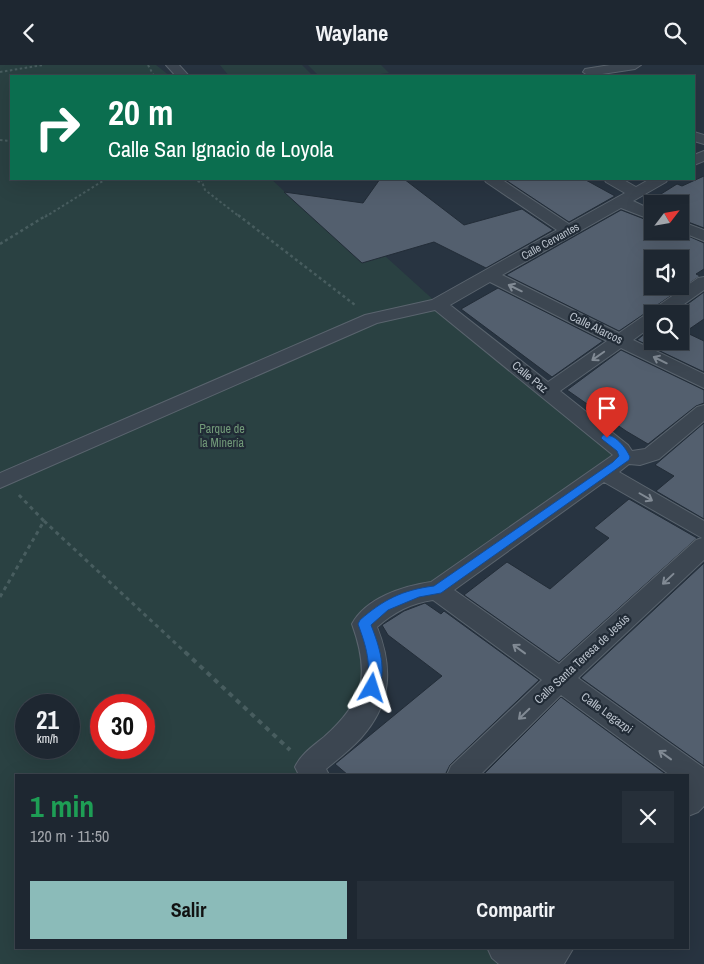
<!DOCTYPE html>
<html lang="es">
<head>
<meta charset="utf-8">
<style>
  :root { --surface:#1e2731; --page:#262f39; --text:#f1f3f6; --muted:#a1a5ab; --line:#3c444d; --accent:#8bbbb9 }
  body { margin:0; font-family:"Archivo Narrow",sans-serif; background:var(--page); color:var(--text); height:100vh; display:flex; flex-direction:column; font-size:19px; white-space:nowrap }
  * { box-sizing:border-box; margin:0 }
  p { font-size:16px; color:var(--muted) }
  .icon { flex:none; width:28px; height:28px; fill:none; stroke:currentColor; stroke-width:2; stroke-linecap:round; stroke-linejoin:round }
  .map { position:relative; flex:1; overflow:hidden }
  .sheet { position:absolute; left:15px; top:709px; width:674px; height:175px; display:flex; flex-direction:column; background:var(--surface); border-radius:0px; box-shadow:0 5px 20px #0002,0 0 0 1px var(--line) }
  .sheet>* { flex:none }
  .hud { position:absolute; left:10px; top:10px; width:685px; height:105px; border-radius:0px; box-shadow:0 5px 20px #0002,0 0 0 1px var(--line); background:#0b6e4f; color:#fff; overflow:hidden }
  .needle { width:32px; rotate:59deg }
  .controls { position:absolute; left:644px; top:130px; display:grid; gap:10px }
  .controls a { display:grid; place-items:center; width:45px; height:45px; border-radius:0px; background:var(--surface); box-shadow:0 5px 20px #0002,0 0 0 1px var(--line); font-size:25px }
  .speed { position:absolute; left:15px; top:629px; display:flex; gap:10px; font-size:25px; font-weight:700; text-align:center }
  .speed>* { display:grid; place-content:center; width:65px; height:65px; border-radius:50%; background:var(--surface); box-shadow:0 5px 20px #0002,0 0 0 1px var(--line); line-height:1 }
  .speed small { font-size:12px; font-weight:400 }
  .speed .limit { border:8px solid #d22; background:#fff; color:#111 }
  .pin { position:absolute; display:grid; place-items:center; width:42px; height:42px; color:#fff; margin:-51px -21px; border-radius:50% 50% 50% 0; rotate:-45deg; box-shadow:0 0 5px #0007 }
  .pin .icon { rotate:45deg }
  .me { position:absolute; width:55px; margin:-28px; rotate:6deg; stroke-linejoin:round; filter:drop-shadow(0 0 4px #0008) }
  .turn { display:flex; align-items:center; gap:18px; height:105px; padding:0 15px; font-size:22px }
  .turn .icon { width:65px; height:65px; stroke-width:2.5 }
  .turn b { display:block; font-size:35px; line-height:42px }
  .round { display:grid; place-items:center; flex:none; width:52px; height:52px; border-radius:0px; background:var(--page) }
  .head { display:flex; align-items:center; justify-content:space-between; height:85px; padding:0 15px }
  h1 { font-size:30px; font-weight:700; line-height:38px; color:#1e9e55 }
  .cta { display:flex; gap:10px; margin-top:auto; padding:10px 15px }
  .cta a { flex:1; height:58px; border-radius:0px; background:var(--accent); color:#111; font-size:20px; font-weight:700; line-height:58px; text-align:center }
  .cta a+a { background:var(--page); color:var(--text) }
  header { display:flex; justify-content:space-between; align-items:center; height:65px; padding:0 15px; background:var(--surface); font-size:22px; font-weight:700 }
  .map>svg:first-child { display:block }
  .green { fill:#2a4142; fill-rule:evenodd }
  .building { fill:#535f6e; stroke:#232d38; fill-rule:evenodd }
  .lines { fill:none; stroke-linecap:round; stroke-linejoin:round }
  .street-casing { stroke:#5a646e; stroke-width:2 }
  .path-far3 { stroke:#485d5f; stroke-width:2; stroke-dasharray:2.5 2.5; stroke-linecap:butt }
  .path-far2 { stroke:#485d5f; stroke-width:2.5; stroke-dasharray:3 3; stroke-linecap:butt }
  .path-far1 { stroke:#485d5f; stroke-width:3; stroke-dasharray:4 4; stroke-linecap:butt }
  .path { stroke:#485d5f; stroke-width:4; stroke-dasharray:5 5; stroke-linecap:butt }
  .street { fill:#3c4651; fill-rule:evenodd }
  .oneway { stroke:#818a94 }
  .route { fill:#1a73e8; stroke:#114b97 }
  .labels { text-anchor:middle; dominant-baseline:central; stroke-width:4.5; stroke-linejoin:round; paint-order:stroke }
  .far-street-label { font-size:11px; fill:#b9c1cb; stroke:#212b36 }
  .street-label { font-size:12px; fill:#b9c1cb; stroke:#212b36 }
  .park-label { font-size:12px; fill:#729a79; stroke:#212b36 }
</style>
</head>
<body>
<header><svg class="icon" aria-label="back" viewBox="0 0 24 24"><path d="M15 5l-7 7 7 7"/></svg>Waylane<svg class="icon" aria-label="search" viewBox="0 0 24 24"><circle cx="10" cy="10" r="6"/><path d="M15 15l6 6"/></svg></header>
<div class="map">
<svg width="704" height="899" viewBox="0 0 704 899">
  <rect width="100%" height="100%" fill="#283441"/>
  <g class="green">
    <path d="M0,0h156l14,11h-159v103h260l91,84 23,-7 53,48 183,146 -204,143 -47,8 -6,23 12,49 -61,102h-299v172h477l19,17h-512zM26,640h43v42h-43zM101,640h43v42h-43z"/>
    <polygon points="220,0 302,0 313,11 229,11"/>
    <polygon points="308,0 381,0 389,8 365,11 319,11"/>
  </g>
  <g class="building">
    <polygon points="704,111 704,163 680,154 680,139 652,139 652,143 645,139 677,119 682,121"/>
    <polygon points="380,114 404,114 464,160 522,144 553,165 486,203 434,177 362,198 284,127 363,138"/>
    <polygon points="504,114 584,114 615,131 569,157"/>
    <path d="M621,145l31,12v9h25l27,12v26l-8,5 4,2 -81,55 -113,-56zM652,194h28v27h-28z"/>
    <polygon points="498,223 603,276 552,312 461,244"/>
    <polygon points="704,227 704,254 685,267 704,276 704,307 637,275 652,263 652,276 680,276 680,249 674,249"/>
    <polygon points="621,285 704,325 704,338 696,341 648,379 626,366 567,325"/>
    <polygon points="704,358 704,454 656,426 674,411 655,400"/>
    <polygon points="629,434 697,473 559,597 464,530 507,497 550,524 609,473 594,463"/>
    <polygon points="704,498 704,701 581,613"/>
    <polygon points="425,538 441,549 444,546 539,615 450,700 445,710 348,710 335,699 442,611 388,570 382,560 404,546"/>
    <polygon points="561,632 667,710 483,710"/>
  </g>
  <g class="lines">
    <g class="street-casing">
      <g id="street">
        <polygon points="166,0 179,0 189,11 176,11"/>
        <polygon points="610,0 641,0 635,4 589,11 583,7 585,4"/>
        <polygon points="694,67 704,70 704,79 694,76"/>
        <polygon points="704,86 704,96 694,100 694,90"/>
        <path d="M484,114h17l68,45 56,-31 -19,-11 -2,-3h18l14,8 14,-8h18l-2,3 -33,19 19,9v10l-31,-12 -119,67 117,58 79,-55 6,-1v13l-34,24h-18v12l-19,14 71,34v14l-83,-40 -61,43 68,54 4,6 13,-2 52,-42 7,-2v16l-45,38 -19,6 -11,-1 -10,8 85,49v39l-126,118 126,90v38l-6,6 -10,4v-41h-18l-109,-80 -81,80h-33l4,-9 91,-86 -109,-80c-22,3 -39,12 -56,27 16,40 15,77 -16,111 -10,11 -23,21 -35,31l3,6h-30l-4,-8c6,-13 18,-21 29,-30 41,-36 46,-63 28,-113 14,-26 51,-38 79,-42l182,-127 -178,-145 -58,13 -377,165v-15l365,-158 67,-15 125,-70 -71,-48zM490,217l117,59 -59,41 -98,-77zM604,417l98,56 -6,2 -137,124 -105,-74z"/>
        <polygon points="680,156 704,165 704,176 679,166"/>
        <polygon points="487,882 530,882 534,885 536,882 574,882 564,899 499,899 492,893"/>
      </g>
    </g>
    <g class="path-far3">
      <polyline points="148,0 154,11"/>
      <polyline points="0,7 43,0"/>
      <polyline points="0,75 11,76"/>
      <polyline points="193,114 202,118"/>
      <polyline points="201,114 205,125 240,152"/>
      <polyline points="45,152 106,114"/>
    </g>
    <g class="path-far2">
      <polyline points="238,150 355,240"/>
      <polyline points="0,179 47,150"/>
    </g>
    <g class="path-far1">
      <polyline points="44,456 186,588"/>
      <polyline points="0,532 44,456 18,429"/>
    </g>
    <polyline class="path" points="185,587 290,685"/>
    <use href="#street" class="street"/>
  </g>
  <defs><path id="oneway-shaft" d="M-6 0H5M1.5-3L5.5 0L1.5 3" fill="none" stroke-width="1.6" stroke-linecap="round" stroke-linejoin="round" transform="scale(1.25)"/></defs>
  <g class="oneway">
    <use href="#oneway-shaft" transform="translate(515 223) rotate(-154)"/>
    <use href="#oneway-shaft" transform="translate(598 291) rotate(145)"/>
    <use href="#oneway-shaft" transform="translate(660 295) rotate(-154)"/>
    <use href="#oneway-shaft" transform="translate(646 432) rotate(30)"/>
    <use href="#oneway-shaft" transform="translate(668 514) rotate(137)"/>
    <use href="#oneway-shaft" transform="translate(519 584) rotate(-144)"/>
    <use href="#oneway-shaft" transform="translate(524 649) rotate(136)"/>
    <use href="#oneway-shaft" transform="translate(665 690) rotate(-144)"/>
  </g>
  <path class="route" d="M603,370c12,-2 23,13 27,22l-1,3 -188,133 -22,4 -31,13 -17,15c8,21 17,46 6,67l-5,1 -4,-1 -2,-4c6,-24 0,-42 -8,-64l2,-4c23,-20 42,-30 74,-34l179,-124 6,-6 -2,-5 -14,-11 -2,-2z"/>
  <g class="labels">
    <g class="far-street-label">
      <text transform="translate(550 176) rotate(-29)">Calle Cervantes</text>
    </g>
    <g class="street-label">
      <text transform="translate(596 263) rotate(26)">Calle Alarcos</text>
      <text transform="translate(530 312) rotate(39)">Calle Paz</text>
      <text transform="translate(582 594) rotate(-43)">Calle Santa Teresa de Jesús</text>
      <text transform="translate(607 648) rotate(36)">Calle Legazpi</text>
    </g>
    <g class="park-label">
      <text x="222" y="364">Parque de<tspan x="222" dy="14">la Minería</tspan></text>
    </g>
  </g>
</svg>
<div class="controls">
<a><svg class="needle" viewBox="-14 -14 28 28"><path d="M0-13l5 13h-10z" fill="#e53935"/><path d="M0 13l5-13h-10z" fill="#a1a5ab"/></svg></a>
<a><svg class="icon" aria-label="sound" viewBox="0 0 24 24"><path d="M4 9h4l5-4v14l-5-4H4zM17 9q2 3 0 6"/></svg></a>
<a><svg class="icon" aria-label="search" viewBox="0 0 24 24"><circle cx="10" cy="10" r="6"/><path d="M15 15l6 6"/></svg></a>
</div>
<div class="speed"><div>21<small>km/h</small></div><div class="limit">30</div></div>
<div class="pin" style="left:607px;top:373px;background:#d93025"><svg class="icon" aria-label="arrive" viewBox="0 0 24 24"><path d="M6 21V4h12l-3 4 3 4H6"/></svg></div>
<svg class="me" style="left:372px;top:623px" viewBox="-20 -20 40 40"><path d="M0-17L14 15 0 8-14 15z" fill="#1a73e8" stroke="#fff" stroke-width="4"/></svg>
<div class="hud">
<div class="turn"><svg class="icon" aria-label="right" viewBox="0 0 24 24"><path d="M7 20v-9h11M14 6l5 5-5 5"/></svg><div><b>20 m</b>Calle San Ignacio de Loyola</div></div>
</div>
<section class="sheet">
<div class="head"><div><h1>1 min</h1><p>120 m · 11:50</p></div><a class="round"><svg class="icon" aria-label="close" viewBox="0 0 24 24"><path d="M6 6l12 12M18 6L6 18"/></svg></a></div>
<div class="cta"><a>Salir</a><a>Compartir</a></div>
</section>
</div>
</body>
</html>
